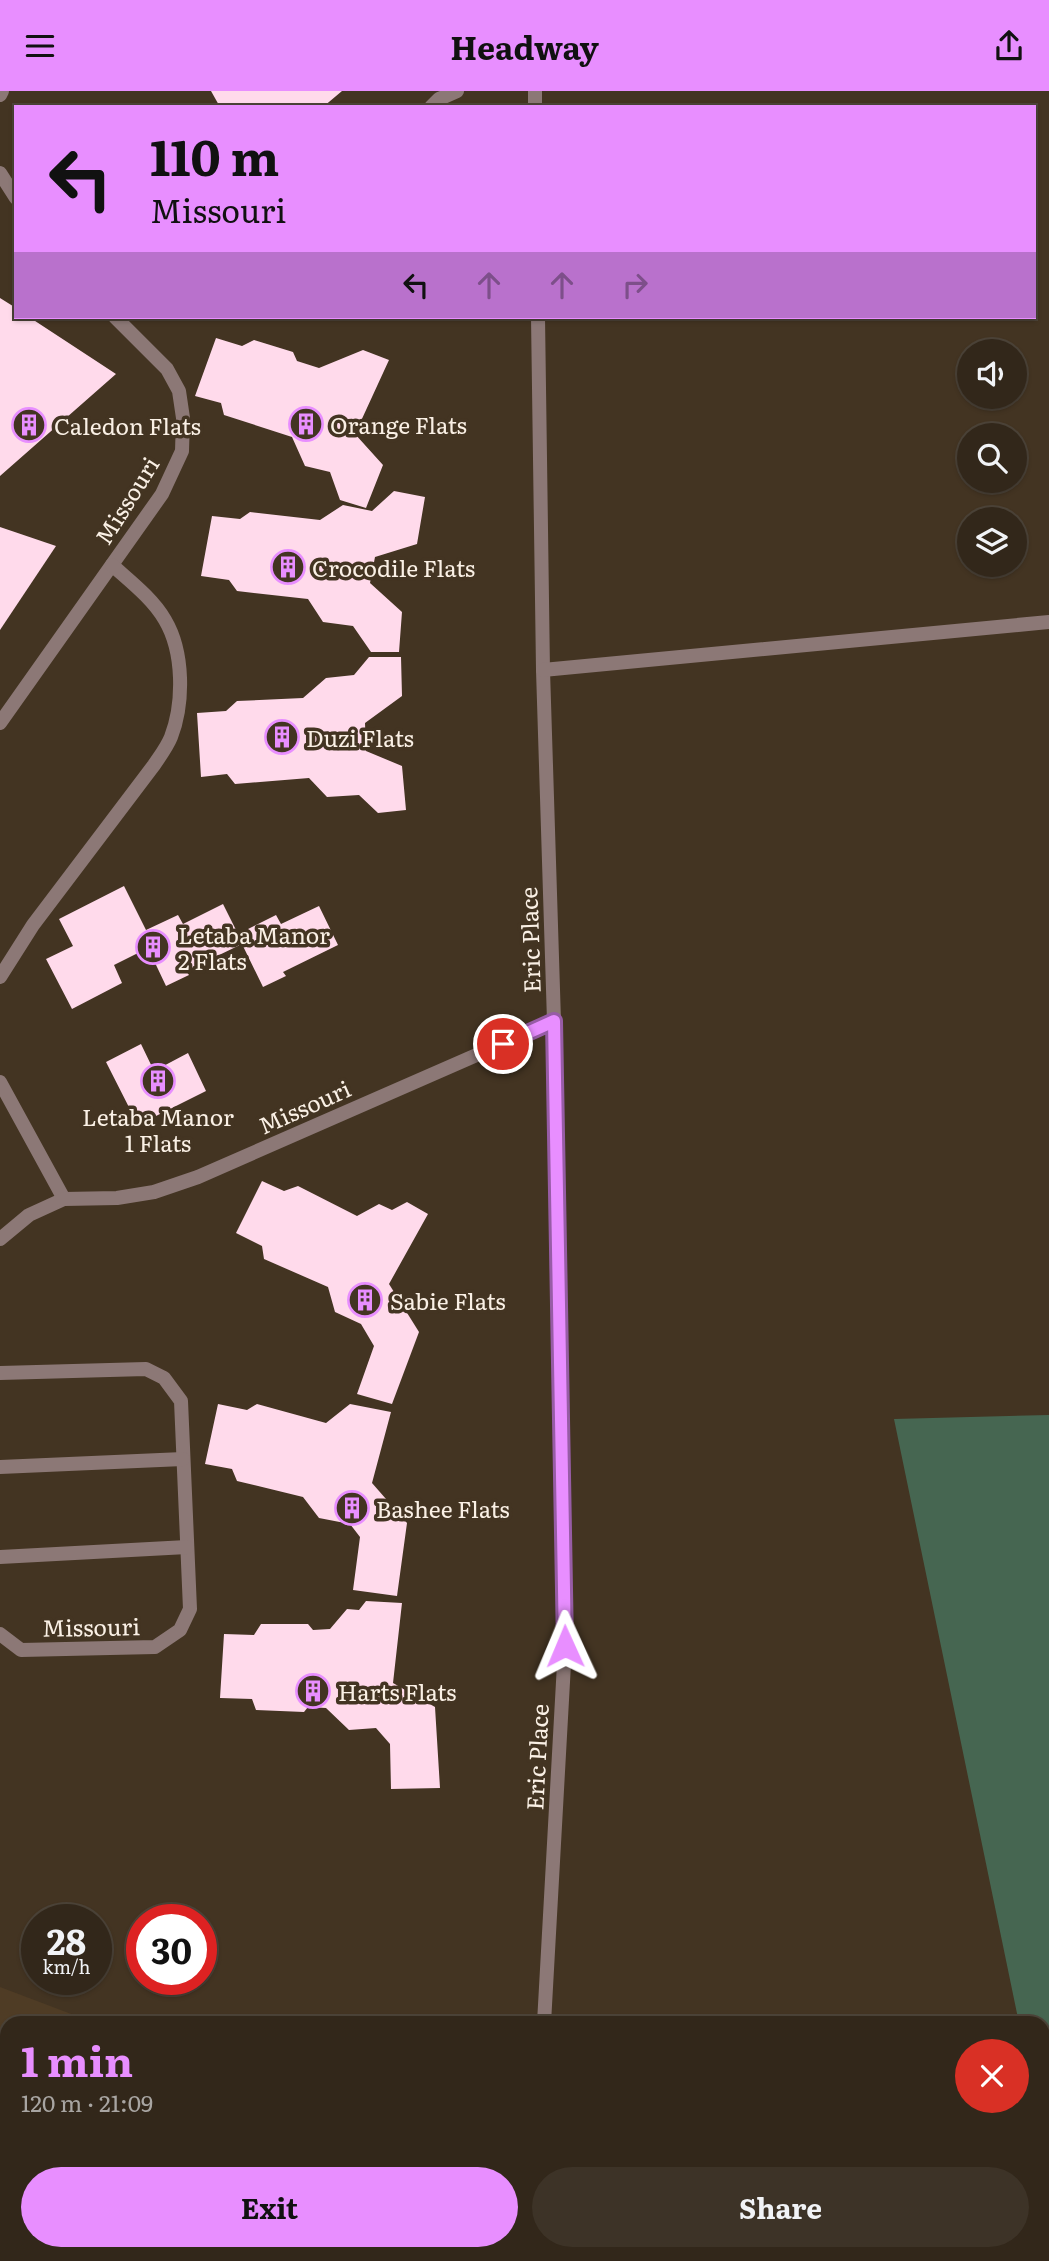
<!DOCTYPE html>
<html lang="en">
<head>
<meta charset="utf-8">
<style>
  :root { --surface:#32271a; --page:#3d3327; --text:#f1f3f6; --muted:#a8a5a2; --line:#4d4439; --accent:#e88eff }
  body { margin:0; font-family:Literata,serif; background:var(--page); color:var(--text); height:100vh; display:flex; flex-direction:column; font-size:26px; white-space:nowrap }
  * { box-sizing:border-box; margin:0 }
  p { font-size:23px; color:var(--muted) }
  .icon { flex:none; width:38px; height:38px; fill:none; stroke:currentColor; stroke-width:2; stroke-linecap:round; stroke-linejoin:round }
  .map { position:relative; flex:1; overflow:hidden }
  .sheet { position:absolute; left:0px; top:1925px; width:1050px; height:245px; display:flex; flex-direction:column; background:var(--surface); border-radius:21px 21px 0 0; box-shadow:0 2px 5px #0004,0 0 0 2px var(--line) }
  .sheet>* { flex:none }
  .guide { position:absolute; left:14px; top:14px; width:1022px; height:214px; border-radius:0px; box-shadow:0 2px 5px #0004,0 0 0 2px var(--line); background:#e88eff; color:#111; overflow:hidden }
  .fabs { position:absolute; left:957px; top:248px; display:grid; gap:14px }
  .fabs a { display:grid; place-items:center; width:70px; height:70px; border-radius:50%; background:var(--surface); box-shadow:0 2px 5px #0004,0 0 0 2px var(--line); font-size:35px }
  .speed { position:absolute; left:21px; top:1813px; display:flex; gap:14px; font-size:35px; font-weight:700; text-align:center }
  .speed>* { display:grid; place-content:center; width:91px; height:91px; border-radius:50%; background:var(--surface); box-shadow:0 2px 5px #0004,0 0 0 2px var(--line); line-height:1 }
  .speed small { font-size:18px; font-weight:400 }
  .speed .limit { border:10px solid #d22; background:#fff; color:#111 }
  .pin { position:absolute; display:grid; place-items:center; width:60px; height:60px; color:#fff; margin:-30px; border:4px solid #fff; border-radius:50%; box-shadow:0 2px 7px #0007 }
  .me { position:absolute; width:77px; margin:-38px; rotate:359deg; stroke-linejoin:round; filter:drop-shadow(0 0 5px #0008) }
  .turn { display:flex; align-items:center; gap:24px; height:147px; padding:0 21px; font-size:32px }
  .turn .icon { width:91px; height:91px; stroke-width:2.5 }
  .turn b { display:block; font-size:49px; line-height:60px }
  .lanes { display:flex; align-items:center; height:66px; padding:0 21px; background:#0003; justify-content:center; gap:35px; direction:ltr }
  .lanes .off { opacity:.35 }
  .round { display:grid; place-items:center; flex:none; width:74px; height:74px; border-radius:37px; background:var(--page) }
  .overview { display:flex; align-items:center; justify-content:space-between; height:119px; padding:0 21px }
  h1 { font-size:42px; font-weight:700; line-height:52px; color:var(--accent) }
  .button { display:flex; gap:14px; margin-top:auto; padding:14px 21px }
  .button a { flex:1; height:80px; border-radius:42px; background:var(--accent); color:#111; font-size:28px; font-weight:700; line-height:80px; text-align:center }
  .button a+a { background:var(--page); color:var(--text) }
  header { display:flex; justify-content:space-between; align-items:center; height:91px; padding:0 21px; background:var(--accent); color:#111; font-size:32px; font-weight:700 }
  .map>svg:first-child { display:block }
  .built { fill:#4f3c25 }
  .green { fill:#466651 }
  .building { fill:#ffdaeb }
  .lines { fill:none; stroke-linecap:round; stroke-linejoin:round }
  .service { stroke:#8c7876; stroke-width:14 }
  .minor { stroke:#8c7876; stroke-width:14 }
  .route-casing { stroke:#975ca6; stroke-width:18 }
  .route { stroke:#e88eff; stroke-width:12 }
  .labels { text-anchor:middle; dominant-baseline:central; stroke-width:7; stroke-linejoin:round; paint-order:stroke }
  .poi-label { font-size:23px; fill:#faf0e5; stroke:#433422; text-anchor:start }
  .street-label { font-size:23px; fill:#faf0e5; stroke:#433422 }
</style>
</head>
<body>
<header><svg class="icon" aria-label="menu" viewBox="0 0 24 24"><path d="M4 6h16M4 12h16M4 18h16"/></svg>Headway<svg class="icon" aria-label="share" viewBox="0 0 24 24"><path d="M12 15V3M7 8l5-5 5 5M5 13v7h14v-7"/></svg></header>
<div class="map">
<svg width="1049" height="2170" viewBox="0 0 1049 2170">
  <rect width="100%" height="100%" fill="#433422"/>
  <polygon class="built" points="0,1896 95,1932 7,1932 7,2163 534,2163 534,2170 0,2170"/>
  <polygon class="green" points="1049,1324 1049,2078 1043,2049 1043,1932 1019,1932 894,1328"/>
  <g class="building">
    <polygon points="211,0 342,0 323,16 220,16"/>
    <polygon points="0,207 16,217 16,226 29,226 116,283 0,385"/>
    <polygon points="216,247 242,255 254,249 293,261 297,270 319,277 363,259 389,269 355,343 383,374 366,417 340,409 330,381 305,375 292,346 224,324 221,312 195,305"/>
    <polygon points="394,400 425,406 417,453 375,466 370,492 402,521 399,561 371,561 353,535 323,531 308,508 237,500 229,489 201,485 212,425 240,428 250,421 320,429 343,414 372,420"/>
    <polygon points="0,436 56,455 0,539"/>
    <polygon points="369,566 401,566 402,605 365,632 366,660 402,675 406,719 378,722 359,704 327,706 309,687 235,693 227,683 201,686 197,622 226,620 237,610 303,607 326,587 354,584"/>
    <polygon points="124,795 146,839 178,824 183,833 223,813 238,843 276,824 281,833 319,815 338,854 283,881 286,885 263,896 242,853 186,880 189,884 166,895 148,857 114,874 122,892 72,918 46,868 73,855 59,828"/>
    <polygon points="141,953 154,980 188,962 206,1000 138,1034 106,971"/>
    <polygon points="262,1090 284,1100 298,1095 357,1125 379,1113 392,1119 407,1111 428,1123 389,1193 419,1241 392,1313 357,1303 374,1255 361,1233 335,1221 328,1196 264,1168 262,1155 236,1142"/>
    <polygon points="218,1313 247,1319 257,1313 326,1332 350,1313 391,1321 372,1392 407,1432 397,1505 353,1499 360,1446 350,1433 319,1427 303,1406 237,1390 232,1378 205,1373"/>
    <polygon points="366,1510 402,1512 393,1592 435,1616 440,1697 391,1698 390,1653 376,1637 349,1639 326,1617 308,1616 304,1621 256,1619 252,1608 220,1607 224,1543 254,1544 261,1533 308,1533 313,1539 330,1538 347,1518 359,1519"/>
  </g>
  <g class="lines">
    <g class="service">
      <polyline points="0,4 2,0"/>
      <polyline points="431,16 439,8 457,0"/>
      <polyline points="0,82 16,107"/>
      <polyline points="0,632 162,403 182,360 183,327 179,300 167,278 115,226"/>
      <path d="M0,886l33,-52 121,-160c6,-9 13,-18 17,-28 13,-34 13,-85 -6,-117 -12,-21 -34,-38 -53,-55"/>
      <polyline points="0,991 64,1108"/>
      <polyline points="0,1148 29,1124 64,1108 117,1107 154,1101 198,1086 554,930"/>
      <polyline points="0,1282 146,1278 164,1287 181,1310 190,1518 180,1539 155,1556 21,1559 0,1543"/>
      <polyline points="0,1376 183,1368"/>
      <polyline points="0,1466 187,1456"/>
    </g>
    <g class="minor">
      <polyline points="535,0 535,16"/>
      <polyline points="538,226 543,579 554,930 565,1555 544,1932"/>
      <polyline points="543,579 1049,531"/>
      <polyline points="0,2003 7,2005"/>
      <polyline points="449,2163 469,2170"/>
      <polyline points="531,2170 531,2163"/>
    </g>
  </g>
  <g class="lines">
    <g class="route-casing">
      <polyline id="route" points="503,953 554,930 565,1555"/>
    </g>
    <use href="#route" class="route"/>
  </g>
  <defs>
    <g id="building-ring" transform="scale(1.75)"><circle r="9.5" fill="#433422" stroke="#e88eff" stroke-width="1.5"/><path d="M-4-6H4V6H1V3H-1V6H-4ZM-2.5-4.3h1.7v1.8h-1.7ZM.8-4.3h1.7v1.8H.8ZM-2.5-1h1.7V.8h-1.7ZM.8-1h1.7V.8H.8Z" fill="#e88eff"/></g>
  </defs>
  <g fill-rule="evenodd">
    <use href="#building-ring" x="306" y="333"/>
    <use href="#building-ring" x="29" y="334"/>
    <use href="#building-ring" x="288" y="476"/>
    <use href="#building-ring" x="282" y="646"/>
    <use href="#building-ring" x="153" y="856"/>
    <use href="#building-ring" x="158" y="990"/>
    <use href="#building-ring" x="365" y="1209"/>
    <use href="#building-ring" x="352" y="1417"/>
    <use href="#building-ring" x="313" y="1600"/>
  </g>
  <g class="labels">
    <g class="poi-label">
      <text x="330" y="333">Orange Flats</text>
      <text x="54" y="334">Caledon Flats</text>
      <text x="312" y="476">Crocodile Flats</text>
      <text x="306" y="646">Duzi Flats</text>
      <text x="178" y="843">Letaba Manor<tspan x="178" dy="26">2 Flats</tspan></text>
      <text x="158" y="1025" text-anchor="middle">Letaba Manor<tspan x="158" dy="26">1 Flats</tspan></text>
      <text x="390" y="1209">Sabie Flats</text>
      <text x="376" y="1417">Bashee Flats</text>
      <text x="338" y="1600">Harts Flats</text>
    </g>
    <g class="street-label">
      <text transform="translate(126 409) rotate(-58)">Missouri</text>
      <text transform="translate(529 849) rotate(-92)">Eric Place</text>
      <text transform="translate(304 1015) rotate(-24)">Missouri</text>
      <text transform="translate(91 1535) rotate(-1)">Missouri</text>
      <text transform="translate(536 1666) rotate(-87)">Eric Place</text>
    </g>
  </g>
</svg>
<div class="fabs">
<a><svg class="icon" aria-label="sound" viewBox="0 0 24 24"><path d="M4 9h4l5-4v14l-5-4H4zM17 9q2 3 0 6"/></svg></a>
<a><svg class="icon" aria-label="search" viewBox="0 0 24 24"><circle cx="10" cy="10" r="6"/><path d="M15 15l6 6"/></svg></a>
<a><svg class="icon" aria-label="layers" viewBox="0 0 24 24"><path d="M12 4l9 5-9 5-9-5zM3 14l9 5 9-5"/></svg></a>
</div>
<div class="speed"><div>28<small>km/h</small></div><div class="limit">30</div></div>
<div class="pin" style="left:503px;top:953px;background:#d93025"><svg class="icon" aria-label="arrive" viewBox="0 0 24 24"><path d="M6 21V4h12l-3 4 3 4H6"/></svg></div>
<svg class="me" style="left:565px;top:1555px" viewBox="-20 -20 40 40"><path d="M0-17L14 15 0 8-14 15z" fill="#e88eff" stroke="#fff" stroke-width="4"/></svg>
<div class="guide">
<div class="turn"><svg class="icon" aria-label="left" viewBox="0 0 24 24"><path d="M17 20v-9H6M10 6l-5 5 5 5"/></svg><div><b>110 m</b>Missouri</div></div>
<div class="lanes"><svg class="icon" aria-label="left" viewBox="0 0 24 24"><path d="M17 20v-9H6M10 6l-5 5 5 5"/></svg><svg class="icon off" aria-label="ahead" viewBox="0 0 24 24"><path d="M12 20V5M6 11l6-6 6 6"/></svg><svg class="icon off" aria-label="ahead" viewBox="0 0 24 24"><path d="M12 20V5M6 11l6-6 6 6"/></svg><svg class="icon off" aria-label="right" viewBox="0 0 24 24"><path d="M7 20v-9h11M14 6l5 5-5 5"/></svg></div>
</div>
<section class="sheet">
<div class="overview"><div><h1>1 min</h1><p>120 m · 21:09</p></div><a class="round" style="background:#d93025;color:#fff"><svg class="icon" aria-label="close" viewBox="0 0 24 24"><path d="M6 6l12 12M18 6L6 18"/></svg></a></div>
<div class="button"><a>Exit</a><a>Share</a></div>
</section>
</div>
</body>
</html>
